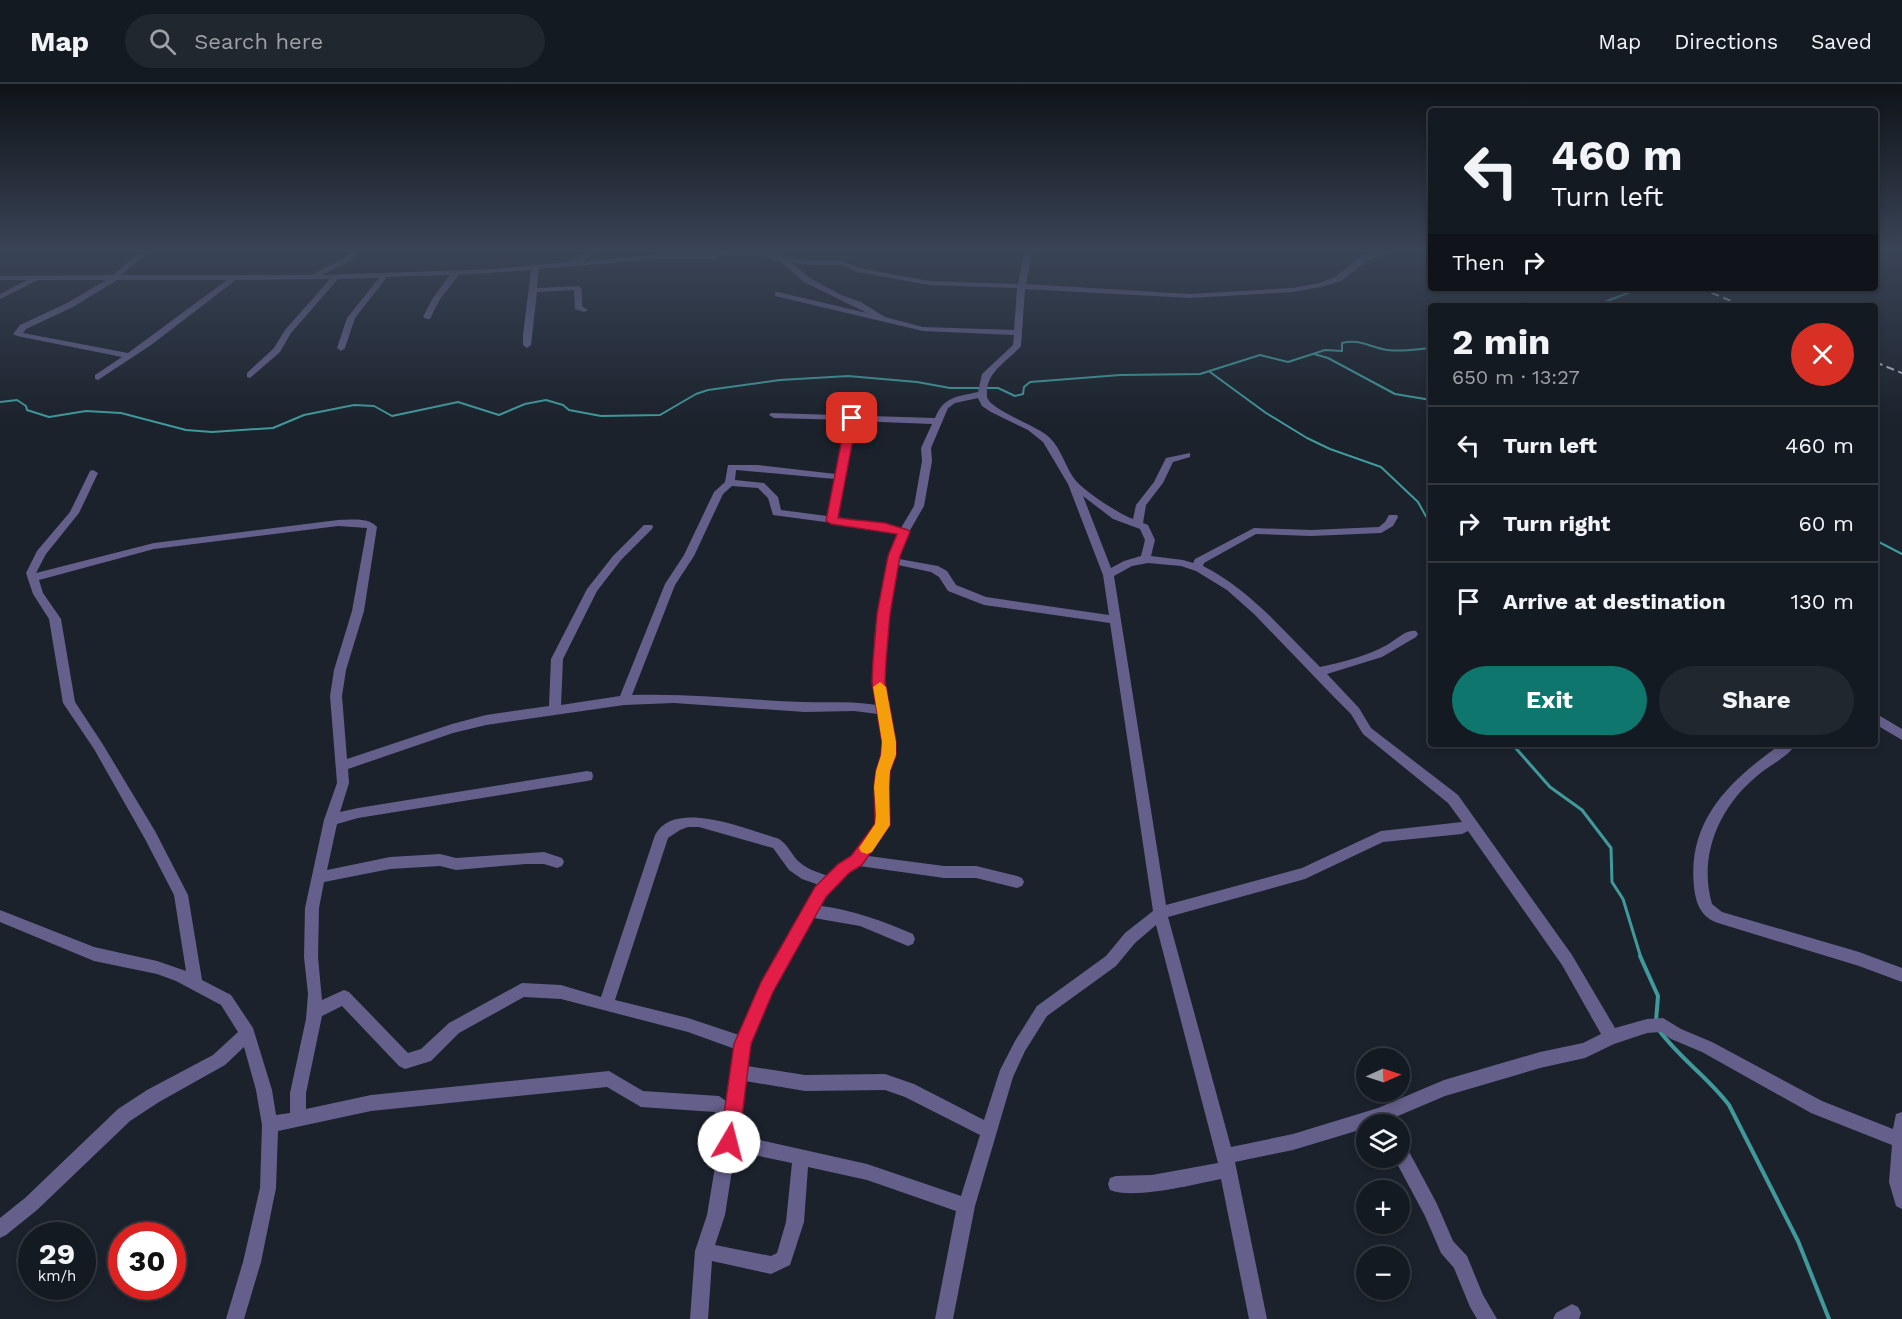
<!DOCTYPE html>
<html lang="en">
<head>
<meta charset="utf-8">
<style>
  :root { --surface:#141a21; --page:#21272e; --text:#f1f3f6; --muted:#9da1a5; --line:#33383f; --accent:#0f766e }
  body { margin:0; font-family:"Work Sans",sans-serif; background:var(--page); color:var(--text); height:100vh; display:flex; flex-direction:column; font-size:22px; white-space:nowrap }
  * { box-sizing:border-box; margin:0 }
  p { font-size:20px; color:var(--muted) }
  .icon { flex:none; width:33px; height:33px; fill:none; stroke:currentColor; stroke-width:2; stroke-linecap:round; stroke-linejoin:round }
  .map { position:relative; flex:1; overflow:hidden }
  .drawer { position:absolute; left:1428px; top:219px; width:450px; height:444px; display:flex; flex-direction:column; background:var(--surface); border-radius:6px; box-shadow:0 3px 9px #0003,0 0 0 2px var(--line) }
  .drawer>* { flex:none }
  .top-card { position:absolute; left:1428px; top:24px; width:450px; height:183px; border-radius:6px; box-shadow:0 3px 9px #0003,0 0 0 2px var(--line); background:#141a21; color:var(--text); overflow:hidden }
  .needle { width:39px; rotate:87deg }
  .buttons { position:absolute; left:1356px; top:964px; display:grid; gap:12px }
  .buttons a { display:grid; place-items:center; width:54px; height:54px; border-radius:50%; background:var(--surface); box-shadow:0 3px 9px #0003,0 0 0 2px var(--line); font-size:30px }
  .speed { position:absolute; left:18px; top:1138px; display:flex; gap:12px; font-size:30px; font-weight:700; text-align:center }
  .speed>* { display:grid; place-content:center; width:78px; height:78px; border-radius:50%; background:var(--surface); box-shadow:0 3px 9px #0003,0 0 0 2px var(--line); line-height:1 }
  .speed small { font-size:15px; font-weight:400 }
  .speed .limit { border:9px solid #d22; background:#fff; color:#111 }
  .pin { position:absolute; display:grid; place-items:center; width:51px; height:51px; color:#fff; margin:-26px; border-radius:12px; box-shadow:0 3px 9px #0006 }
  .me { position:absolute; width:66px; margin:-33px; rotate:8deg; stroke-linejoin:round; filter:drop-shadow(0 0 4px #0008) }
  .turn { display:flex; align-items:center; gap:21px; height:126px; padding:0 24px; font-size:27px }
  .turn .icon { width:78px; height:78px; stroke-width:2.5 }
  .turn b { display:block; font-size:42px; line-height:51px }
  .then { display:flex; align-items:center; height:57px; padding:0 24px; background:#0003; gap:12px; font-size:22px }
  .round { display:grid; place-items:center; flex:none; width:63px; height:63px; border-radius:32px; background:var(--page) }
  .overview { display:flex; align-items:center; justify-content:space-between; height:102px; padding:0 24px }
  h1 { font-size:36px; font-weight:700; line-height:45px }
  .primary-button { display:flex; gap:12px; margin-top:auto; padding:12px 24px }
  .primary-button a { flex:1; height:69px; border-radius:36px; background:var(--accent); color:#fff; font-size:24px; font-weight:700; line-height:69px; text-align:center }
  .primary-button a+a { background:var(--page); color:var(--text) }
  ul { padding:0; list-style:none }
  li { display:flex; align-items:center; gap:18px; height:78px; padding:0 24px; border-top:2px solid var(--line) }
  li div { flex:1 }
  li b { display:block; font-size:22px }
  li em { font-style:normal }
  header { display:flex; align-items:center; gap:36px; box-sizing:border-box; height:84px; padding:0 30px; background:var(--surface); border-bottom:2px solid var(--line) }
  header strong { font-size:28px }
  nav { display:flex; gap:33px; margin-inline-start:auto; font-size:21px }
  .search { width:420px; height:54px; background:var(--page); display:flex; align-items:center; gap:15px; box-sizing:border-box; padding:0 21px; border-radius:33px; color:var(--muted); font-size:22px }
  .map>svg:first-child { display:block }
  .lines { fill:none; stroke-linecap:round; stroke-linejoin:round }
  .stream-far2 { stroke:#409a9c; stroke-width:2 }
  .stream-far1 { stroke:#409a9c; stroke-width:3 }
  .stream { stroke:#409a9c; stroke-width:4 }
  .minor { fill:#65608b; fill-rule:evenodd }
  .rail { stroke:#b9bec6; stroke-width:2; stroke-dasharray:8 4.5; stroke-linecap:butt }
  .route { fill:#e11d48; stroke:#92132f; stroke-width:1.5 }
  .slow { fill:#f59e0b }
</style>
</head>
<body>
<header>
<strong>Map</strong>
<div class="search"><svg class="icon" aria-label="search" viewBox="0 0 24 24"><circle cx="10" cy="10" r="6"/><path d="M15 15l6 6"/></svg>Search here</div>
<nav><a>Map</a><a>Directions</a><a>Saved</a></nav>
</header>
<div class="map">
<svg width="1902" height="1235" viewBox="0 0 1902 1235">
  <rect width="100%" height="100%" fill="#1b222c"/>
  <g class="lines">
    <g class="stream-far2">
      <polyline points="1594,222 1641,204"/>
      <polyline points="1314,270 1328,274 1395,310 1431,316"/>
      <polyline points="1210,288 1266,329 1307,354 1330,365 1381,383 1418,418 1428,436 1431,452"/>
      <path d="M0,318l17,-2 9,6 1,4 22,7 37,-6 35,2 65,17 26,2 61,-4 31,-13 50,-10 20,1 18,10 66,-14 41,13 26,-11 21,-4 17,5 6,5 32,6 59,-1 36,-21 12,-4 72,-10 68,-4 69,6 33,6h48l17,8 8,-2 1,-7 6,-5 90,-7 80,-1 60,-19 28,7 37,-12 17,1v-8c17,-5 29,5 46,7 14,2 29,-1 43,-2"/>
      <polyline points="1875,456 1902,470"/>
    </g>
    <polyline class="stream-far1" points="1512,660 1550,703 1582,726 1611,764 1612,798 1623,815 1641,874"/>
    <g class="stream">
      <polyline points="1640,872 1658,912 1656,937"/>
      <path d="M1659,946c21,29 48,46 70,75l69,136 31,78"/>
    </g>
    <g class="minor">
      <path d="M142,167h8l-29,24h191l34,-19 6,-5h8l-8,9 -30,15 174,-6 71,-7 12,-5 9,-6h8l-12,10 73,-6h55l12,-4h24l64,10h32l15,7 70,13 89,3 7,-33h8l-7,33 164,10 102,-6 27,-5 16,-6 27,-21 22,-5h12l-28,9 -27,21 -20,6 -29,5 -102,6 -165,-9 -4,57c-14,16 -36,26 -34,50 0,13 52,30 63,42 12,12 16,31 26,43 11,12 43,33 57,38l3,-14 18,-23 12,-24 24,-5v4l-17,5 -10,21 -17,22 -3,18 5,2 7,15 -4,16 32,4 10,3 2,-4 59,-31 57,2 68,-3 6,-5 4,-7h8l1,2 -5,9 -12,7 -70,3 -55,-2 -52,29 -1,3c46,23 81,65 117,101 24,-5 46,-11 67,-22 9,-5 19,-16 29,-14l2,3 -2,3 -34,20 -55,17 32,34 12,20 87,67 114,160 43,73 32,-9 16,-1 18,11 31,13 110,59 71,28 3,-15 6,-2v97l-6,-3 -7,-24 3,-37 -81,-32 -109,-61 -31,-13 -10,-7 -14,1 -33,11 -29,14 -45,10 -95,28 -66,28 -13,1v3l-73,22 -58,12 32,157h-18l-28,-140c-26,5 -87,21 -111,11l-2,-6 2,-6 6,-2 36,-1 66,-12 -62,-238 -21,18 -19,23 -69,50 -22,35 -12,26 -38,129 -22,113h-18l21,-108 -89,-31 -59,-13 -4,55 -14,43 -19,9 -59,-13 -4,58h-18l5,-68 12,-36 15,-90 -7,-13 -74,-5 -34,-20 -236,24 -93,20 -2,57 -15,74 -17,57h-18l17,-57 17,-74 2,-63 -6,-35 -12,-43 -19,18 -66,37 -29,19 -93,89 -31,25 -6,3v-20l25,-20 93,-89 29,-19 66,-35 25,-23 -17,-27 -45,-24 -19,-7 -63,-13 -94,-39v-12l94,37 63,14 29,10 -12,-76 -29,-56 -51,-90 -31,-46 -14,-84 -16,-25 -7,-21 11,-22 33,-39 20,-41 3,-1 5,3 -19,40 -33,41 -10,19 118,-30 184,-23c13,0 30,-3 39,7l-13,84 -18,59 -4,26 5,63 105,-35 34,-9 63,-9 2,-47 36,-70 26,-33 31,-31h8l1,2 -1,2 -31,31 -24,31 -34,68 -2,46 59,-9 45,-112 19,-29 30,-63 11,-10 3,-17h30l78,9 11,-54 -73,-2 -5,-3 2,-2 164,5c9,-22 22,-21 43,-26l4,-18 31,-29 1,-10 -91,-4 -148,-35v-4h3l89,21 -63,-31 -23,-20 -15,-5 -35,-4 -18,6h-56l-118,10 -2,19 42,-2 3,4v16l6,4 -4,2 -9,-3 -1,-19 -37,2 -6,53 -4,3 -4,-3v-10l8,-65 -72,5 -19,24 -10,20h-3l-4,-2 9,-18 18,-24 -63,2 -32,41 -10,30 -4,3 -4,-3 10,-30 32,-40 -41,1 -47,54 -11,19 -30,26 -3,-1v-4l27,-25 11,-18 45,-51 -94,1 -85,65 -53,35 -3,-1v-4l27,-18 -105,-21 -4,-2 7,-9 47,-22 39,-23h-68l-38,19v-5l27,-14h-27v-4l113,-1zM790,178l22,3h31l14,7 72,13 88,3 -3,42 -91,-3 -38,-10 -24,-15 -20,-7 -31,-17zM117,196h110l-99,73 -105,-20 3,-4 47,-22zM978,314l4,8 9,6 37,18 15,12 25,42 35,91 6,40 -123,-18 -30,-12 -9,-14 -9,-5 -39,-7 10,-27 15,-26 8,-45 -1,-13 17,-40 7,-5zM856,337l76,3 -11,24 1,13 -8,45 -13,22 -16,-4 -48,-7zM736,386l99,9 -8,37 -46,-6 -3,-13 -14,-14 -29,-3zM732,402l26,2 10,10 5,17 112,15 13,4c-20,50 -30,117 -21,171 -25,-4 -49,-2 -74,-3 -57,-2 -114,-9 -171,-7l43,-110 19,-29 29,-62zM1083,412l30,23 27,10 5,11 -4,16 -17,5 -13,7zM338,442l29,2 -15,83 -18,59 -4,26 7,87 -13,37 -19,88 -1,49 4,37 -2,25 -16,74v20l-14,2 -4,-25 -19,-62 -22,-33 -29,-15 -14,-85 -33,-64 -53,-88 -27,-41 -14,-83 -18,-26 -4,-13 115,-31zM1148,479l33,3 15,5 31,19 27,24 79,82 18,18 12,20 85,69 14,19 -81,9 -79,37 -136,37 -52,-329 18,-10zM898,481l33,7 8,5 9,14 36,14 126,18 43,288 -28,22 -19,23 -69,50 -22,35 -15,29 -16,50 -70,-36 -29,-10 -80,1 -58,-9c8,-54 41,-102 67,-148l46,8 48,20 5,-2 2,-5 -2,-5c-30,-13 -60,-24 -92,-28 9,-16 23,-30 38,-40l85,12h32l41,10 5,-2 2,-4 -2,-4 -5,-2 -41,-10h-32l-76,-10 22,-31 -1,-54 6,-16v-13l-10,-60 4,-68zM674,619l131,9 49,-1 24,3 5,41 -6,16 -1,53 -24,32 -24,20c-11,-4 -22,-7 -31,-16 -6,-7 -11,-18 -20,-22 -30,-8 -102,-40 -122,-3l-54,162 -40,-12 -39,-2 -73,40 -28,26 -13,4 -59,-61 -5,-2 -22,10 -4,-43 1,-49 5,-26 66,-13 50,-3 16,4 70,-6h18l13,4 5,-2 2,-4 -2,-4 -18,-6 -88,6 -16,-4 -50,3 -63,13 10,-46 21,-6 229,-37 5,-1 1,-4 -1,-4 -5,-1 -229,37 -18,4 9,-29 -1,-14 105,-36 33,-8 138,-20zM688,743h11l74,21 16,22 13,9 17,6 -15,22 -42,75 -23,53 -51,-17 -73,-18 53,-162 12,-8zM1468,747l94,134 39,69 -18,9 -43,9 -96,28 -66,28 -85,26 -62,13 -63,-230 137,-38 78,-37 79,-8zM524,913l37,2 127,33 47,17 -9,52 -7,-5 -76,-5 -34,-20 -238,24 -65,14v-16l16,-77 20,-10 57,60 6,3 26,-8 28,-28zM745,997l60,10 80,-1 20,7 75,38 -19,61 -94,-32 -130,-29 3,-9 -1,-3zM735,1067l57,12 -6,59 -9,31 -6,3 -56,-11 10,-30z"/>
      <polygon points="1875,629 1902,645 1902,656 1875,640"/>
      <path d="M1781,660h15c-8,13 -28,22 -39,32 -38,31 -59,80 -45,128l10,8 137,40 43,16v14l-43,-16 -141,-43c-17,-6 -22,-19 -24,-36 -7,-68 37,-107 87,-143z"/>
      <polygon points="1400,1060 1406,1062 1437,1120 1453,1157 1467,1172 1483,1211 1497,1235 1477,1235 1470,1223 1454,1184 1441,1169 1425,1132 1394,1074 1400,1074"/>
      <polygon points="1572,1220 1578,1223 1581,1229 1579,1235 1553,1235 1556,1229"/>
    </g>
    <g class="rail">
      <polyline points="1700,204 1743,222"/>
      <polyline points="1875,278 1902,289"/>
    </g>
  </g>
  <linearGradient id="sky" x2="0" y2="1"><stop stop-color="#0f1318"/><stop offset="0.49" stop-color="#394456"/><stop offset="1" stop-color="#394456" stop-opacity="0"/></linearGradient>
  <rect width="1902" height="340" fill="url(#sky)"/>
  <polygon class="route" points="852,331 857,334 838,434 885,439 908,446 910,448 900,472 890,530 886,577 885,598 896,658 896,671 890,687 889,703 890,741 862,781 849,789 826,813 773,908 751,960 739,1058 736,1064 729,1067 723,1064 720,1058 734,960 761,898 815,803 838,780 851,772 875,740 874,703 876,687 881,671 882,658 872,598 873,577 877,530 888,472 897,450 831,440 826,437 846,334"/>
  <polygon class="slow" points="880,598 886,603 896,658 896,671 890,687 889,703 890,741 872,768 867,770 861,768 859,764 875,740 876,731 874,703 876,687 881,671 882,658 873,603"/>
</svg>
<div class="buttons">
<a><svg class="needle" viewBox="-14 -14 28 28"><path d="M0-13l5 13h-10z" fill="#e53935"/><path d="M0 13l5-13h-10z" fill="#9da1a5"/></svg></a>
<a><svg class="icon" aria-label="layers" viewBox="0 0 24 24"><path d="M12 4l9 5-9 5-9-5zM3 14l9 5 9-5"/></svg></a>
<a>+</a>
<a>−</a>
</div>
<div class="speed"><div>29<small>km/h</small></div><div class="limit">30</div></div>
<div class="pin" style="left:852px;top:334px;background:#d93025"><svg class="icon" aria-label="arrive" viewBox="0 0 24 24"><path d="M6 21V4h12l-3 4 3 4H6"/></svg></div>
<svg class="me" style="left:729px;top:1058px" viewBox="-20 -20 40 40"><circle r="19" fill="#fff"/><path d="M0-13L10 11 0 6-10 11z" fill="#e11d48"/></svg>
<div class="top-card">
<div class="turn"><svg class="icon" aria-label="left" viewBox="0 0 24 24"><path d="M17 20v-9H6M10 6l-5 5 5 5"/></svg><div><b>460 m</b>Turn left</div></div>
<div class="then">Then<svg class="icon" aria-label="right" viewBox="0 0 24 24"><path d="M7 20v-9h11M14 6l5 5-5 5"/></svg></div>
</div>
<section class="drawer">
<div class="overview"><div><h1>2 min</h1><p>650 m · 13:27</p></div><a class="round" style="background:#d93025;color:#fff"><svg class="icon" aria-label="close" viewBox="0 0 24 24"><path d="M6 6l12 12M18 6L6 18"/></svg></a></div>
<ul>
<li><svg class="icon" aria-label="left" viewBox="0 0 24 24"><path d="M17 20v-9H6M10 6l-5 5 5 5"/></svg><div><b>Turn left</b></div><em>460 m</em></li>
<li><svg class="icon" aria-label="right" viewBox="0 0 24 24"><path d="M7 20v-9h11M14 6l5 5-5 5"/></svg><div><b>Turn right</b></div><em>60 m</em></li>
<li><svg class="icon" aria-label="arrive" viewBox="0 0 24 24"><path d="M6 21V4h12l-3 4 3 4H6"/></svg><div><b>Arrive at destination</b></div><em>130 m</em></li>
</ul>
<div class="primary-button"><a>Exit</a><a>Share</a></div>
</section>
</div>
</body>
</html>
